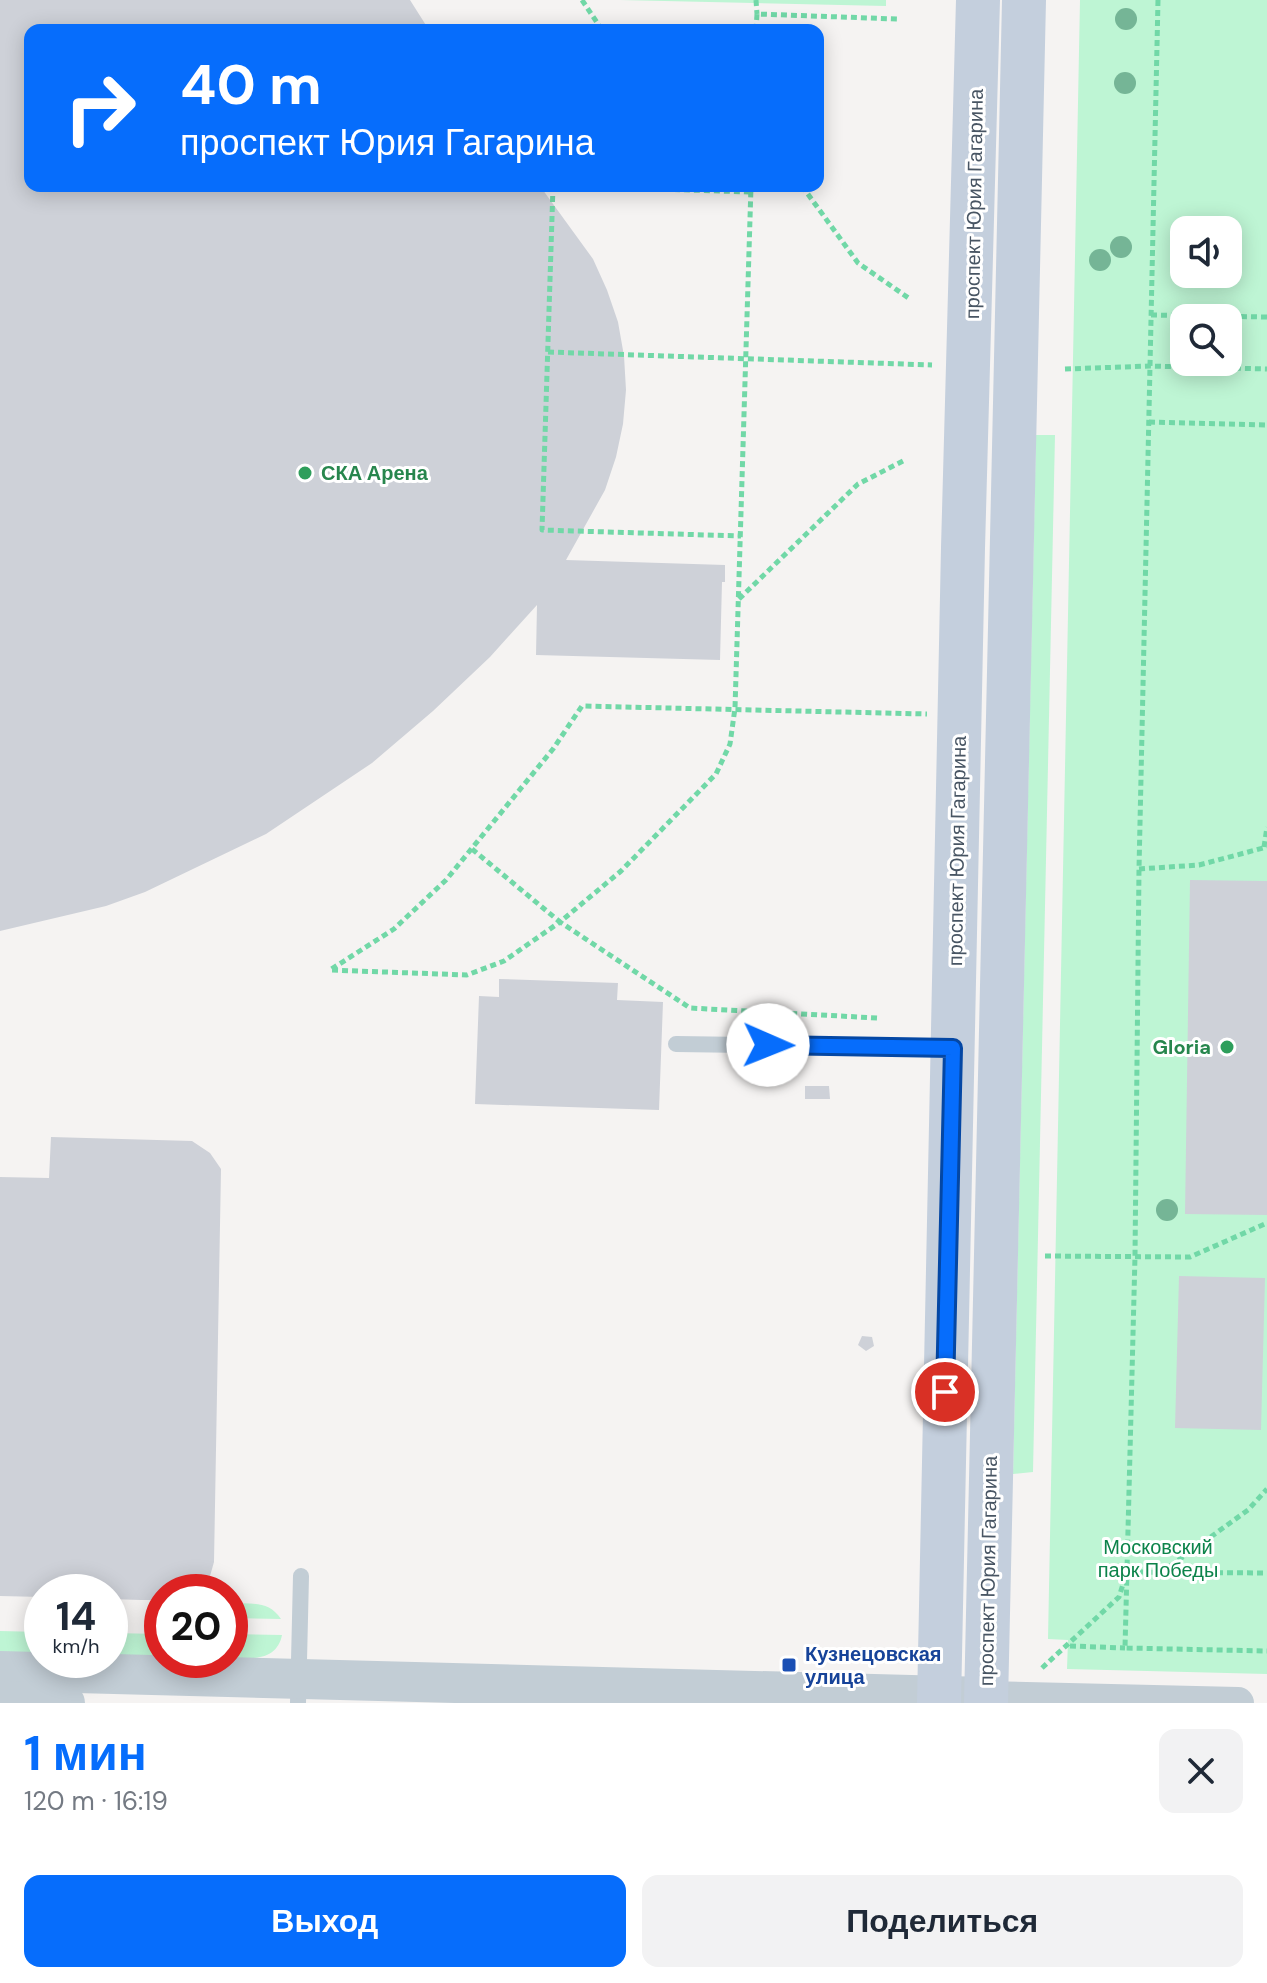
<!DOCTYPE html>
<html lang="ru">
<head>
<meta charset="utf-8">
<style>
  :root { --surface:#fff; --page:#f2f2f3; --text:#1f2937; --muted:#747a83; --accent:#066dfc }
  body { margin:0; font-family:"DM Sans",sans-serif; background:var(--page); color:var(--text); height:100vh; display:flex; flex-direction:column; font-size:30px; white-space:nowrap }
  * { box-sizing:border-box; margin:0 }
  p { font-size:26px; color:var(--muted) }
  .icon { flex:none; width:44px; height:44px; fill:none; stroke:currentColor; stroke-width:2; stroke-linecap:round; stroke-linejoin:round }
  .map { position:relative; height:1703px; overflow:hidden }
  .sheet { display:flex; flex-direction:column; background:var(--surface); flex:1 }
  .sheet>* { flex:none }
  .top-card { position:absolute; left:24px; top:24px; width:800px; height:168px; border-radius:16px; box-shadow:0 4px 20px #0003; background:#066dfc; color:#fff; overflow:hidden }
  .buttons { position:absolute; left:1170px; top:216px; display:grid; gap:16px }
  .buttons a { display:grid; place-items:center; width:72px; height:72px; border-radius:16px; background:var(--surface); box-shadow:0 4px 20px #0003; font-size:40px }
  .speed { position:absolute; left:24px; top:1574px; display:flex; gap:16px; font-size:40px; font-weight:700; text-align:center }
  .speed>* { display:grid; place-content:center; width:104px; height:104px; border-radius:50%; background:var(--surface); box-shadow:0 4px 20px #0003; line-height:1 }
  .speed small { font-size:20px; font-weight:400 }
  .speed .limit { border:12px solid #d22; background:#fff; color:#111 }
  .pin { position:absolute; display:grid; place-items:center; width:68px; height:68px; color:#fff; margin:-34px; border:4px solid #fff; border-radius:50%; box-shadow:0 2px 8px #0007 }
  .me { position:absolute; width:88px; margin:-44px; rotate:91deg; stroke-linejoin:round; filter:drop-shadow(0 0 6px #0008) }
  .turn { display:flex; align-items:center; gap:28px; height:168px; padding:0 24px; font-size:36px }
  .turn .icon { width:104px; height:104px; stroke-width:2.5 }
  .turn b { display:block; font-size:56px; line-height:68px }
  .round { display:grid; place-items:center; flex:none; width:84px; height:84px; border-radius:16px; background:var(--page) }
  .head { display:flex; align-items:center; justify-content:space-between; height:136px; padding:0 24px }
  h1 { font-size:48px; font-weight:700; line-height:60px; color:var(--accent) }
  .primary-button { display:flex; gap:16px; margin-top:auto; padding:16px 24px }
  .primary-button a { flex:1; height:92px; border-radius:16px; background:var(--accent); color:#fff; font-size:32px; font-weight:700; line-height:92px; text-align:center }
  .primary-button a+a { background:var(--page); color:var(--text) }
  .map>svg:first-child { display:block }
  .green { fill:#bef5d4; fill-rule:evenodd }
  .building { fill:#ced1d8 }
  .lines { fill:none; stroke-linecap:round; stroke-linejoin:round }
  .path { stroke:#71d8a7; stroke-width:5; stroke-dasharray:6 4; stroke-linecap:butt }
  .service { stroke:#c2cdd5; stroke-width:16 }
  .minor { stroke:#c2cdd5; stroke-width:32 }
  .tertiary { stroke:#c2cdd5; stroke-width:40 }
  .secondary { stroke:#c4cfdd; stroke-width:44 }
  .tree { fill:#75b596 }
  .route-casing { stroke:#0447a4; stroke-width:20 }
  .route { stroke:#066dfc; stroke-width:14 }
  .leisure-dot { fill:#2e9e5b; stroke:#fff; stroke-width:3 }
  .transit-dot { fill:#1a4fb4; stroke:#fff; stroke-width:3 }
  .labels { text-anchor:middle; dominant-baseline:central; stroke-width:6; stroke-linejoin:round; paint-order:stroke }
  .street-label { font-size:20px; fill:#485563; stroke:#fff }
  .leisure-label { font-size:20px; font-weight:bold; fill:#27864d; stroke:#fff; text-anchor:start }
  .park-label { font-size:20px; fill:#0c834a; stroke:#fff }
  .transit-label { font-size:20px; font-weight:bold; fill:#164399; stroke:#fff; text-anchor:start }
</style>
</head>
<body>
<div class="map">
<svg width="1267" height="1703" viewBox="0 0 1267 1703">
  <rect width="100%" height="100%" fill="#f5f3f2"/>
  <g class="green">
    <polygon points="620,0 886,0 886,6"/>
    <path d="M1080,0h187v1674l-200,-5 1,-29 -20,-1zM1184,230h44v44h-44zM1184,318h44v44h-44z"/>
    <polygon points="1036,435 1055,435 1033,1472 1013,1474"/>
    <path d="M230,1603c20,1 39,-3 51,16l-51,-1z"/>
    <polygon points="0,1631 42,1632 42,1654 0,1653"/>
    <polygon points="110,1633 162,1634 162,1656 110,1655"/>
    <path d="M230,1634l52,1c-5,26 -31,24 -52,23z"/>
  </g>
  <g class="building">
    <polygon points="0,0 410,0 429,30 30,30 30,186 540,186 593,259 607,290 618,322 624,356 626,390 623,424 616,457 605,490 566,560 725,565 725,582 722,582 720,660 536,655 537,605 490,657 433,711 372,763 266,834 145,892 106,906 0,931"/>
    <polygon points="1190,880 1267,881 1267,1215 1185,1214"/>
    <polygon points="499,979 618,983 617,1000 663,1002 659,1110 475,1104 479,996 499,997"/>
    <polygon points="805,1086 829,1086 830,1099 805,1099"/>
    <polygon points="51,1137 192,1141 210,1153 221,1169 214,1562 210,1576 203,1587 196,1592 162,1592 162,1600 141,1600 110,1599 110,1592 42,1592 42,1597 0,1596 0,1177 49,1178"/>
    <polygon points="1179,1276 1265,1278 1261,1430 1175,1428"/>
    <polygon points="862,1336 872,1337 874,1346 866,1351 858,1345"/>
  </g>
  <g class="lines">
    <g class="path">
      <polyline points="582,0 602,30"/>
      <polyline points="756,0 757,14"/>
      <polyline points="1158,0 1139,869 1135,1256 1125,1648 1267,1651"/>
      <polyline points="756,30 757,14 897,19"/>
      <polyline points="553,186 542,530 741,536"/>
      <polyline points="564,186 751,192"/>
      <polyline points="802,186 858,263 910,299"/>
      <polyline points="1151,315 1267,317"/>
      <polyline points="548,352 932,365"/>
      <polyline points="1065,369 1150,366 1267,369"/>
      <polyline points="1149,422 1267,425"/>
      <polyline points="739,599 858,484 905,460"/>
      <polyline points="1264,847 1267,827"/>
      <polyline points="472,849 560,922 621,871 716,774 730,744 735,708 751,186"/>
      <polyline points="1139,869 1199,865 1267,847"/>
      <polyline points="877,1018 690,1008 560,922 504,961 467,975 330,970 394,929 446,880 553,749 582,706 927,714"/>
      <polyline points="1045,1256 1190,1257 1267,1223"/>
      <polyline points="1127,1572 1267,1573"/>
      <polyline points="1162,1572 1248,1510 1267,1489"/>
      <polyline points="1070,1646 1125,1648"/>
      <polyline points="1042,1668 1119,1597 1124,1581"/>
    </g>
    <g class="service">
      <polyline points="676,1044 951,1048"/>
      <polyline points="298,1703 301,1576"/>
    </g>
    <polyline class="minor" points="986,1697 1238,1703"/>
    <g class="tertiary">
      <polyline points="0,1671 986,1697"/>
      <polyline points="0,1701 65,1703"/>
    </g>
    <g class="secondary">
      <polyline points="939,1703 963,548 978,0"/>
      <polyline points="986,1703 1024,0"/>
    </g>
  </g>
  <g class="tree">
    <circle cx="1126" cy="19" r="11"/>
    <circle cx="1125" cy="83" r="11"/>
    <circle cx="1121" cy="247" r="11"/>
    <circle cx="1100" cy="260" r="11"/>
    <circle cx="1167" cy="1210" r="11"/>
  </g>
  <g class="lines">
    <g class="route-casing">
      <polyline id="route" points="768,1045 953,1048 945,1392"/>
    </g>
    <use href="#route" class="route"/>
  </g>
  <g class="leisure-dot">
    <circle cx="305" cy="473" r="8"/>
    <circle cx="1227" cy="1047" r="8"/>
  </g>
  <rect class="transit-dot" x="781" y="1657" width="16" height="16" rx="4"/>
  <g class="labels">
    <g class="street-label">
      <text transform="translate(974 204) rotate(-89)">проспект Юрия Гагарина</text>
      <text transform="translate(957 851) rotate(-89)">проспект Юрия Гагарина</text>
      <text transform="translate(988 1571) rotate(-89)">проспект Юрия Гагарина</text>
    </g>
    <g class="leisure-label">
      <text x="321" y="473">СКА Арена</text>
      <text x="1211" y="1047" text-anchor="end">Gloria</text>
    </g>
    <g class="park-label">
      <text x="1158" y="1547">Московский<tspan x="1158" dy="23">парк Победы</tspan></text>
    </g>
    <g class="transit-label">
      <text x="805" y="1654">Кузнецовская<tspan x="805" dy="23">улица</tspan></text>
    </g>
  </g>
</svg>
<div class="buttons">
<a><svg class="icon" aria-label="sound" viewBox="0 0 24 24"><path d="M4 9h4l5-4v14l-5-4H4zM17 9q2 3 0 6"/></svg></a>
<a><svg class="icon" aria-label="search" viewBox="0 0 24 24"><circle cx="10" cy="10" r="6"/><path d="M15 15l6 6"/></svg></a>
</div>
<div class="speed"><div>14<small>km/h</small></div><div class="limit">20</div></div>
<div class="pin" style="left:945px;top:1392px;background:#d93025"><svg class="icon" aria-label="arrive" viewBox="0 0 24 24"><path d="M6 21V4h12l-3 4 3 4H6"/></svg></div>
<svg class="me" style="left:768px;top:1045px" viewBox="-20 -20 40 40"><circle r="19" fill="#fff"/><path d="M0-13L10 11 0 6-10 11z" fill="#066dfc"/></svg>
<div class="top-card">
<div class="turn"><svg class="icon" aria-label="right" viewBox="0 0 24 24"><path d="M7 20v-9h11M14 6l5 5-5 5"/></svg><div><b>40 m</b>проспект Юрия Гагарина</div></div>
</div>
</div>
<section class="sheet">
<div class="head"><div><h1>1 мин</h1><p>120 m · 16:19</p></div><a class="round"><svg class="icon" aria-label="close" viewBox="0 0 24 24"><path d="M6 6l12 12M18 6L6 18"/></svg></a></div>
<div class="primary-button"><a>Выход</a><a>Поделиться</a></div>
</section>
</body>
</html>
